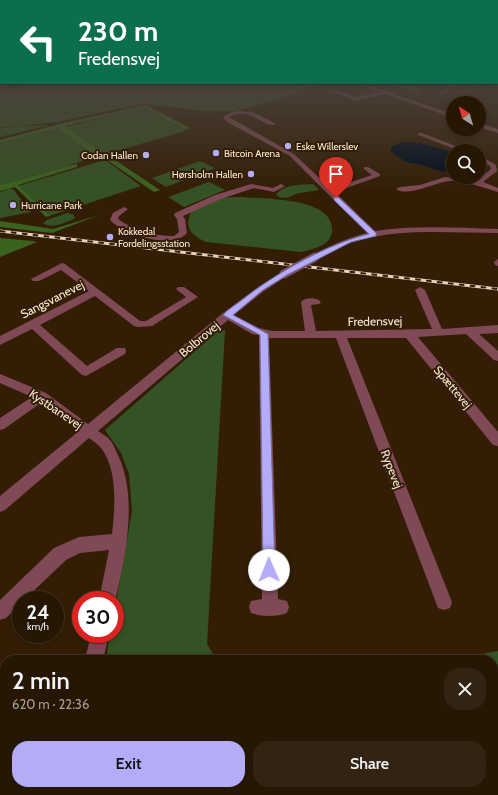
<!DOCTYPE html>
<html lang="en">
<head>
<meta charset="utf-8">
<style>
  :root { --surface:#261604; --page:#322313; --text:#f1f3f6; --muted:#a49f9a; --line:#423526; --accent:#b4acf9 }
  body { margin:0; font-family:Cabin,sans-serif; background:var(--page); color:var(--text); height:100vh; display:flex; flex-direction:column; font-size:15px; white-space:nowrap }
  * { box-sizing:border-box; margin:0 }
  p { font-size:13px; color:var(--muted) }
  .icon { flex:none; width:22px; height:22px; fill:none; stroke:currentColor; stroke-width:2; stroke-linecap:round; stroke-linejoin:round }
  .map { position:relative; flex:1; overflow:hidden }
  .drawer { position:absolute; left:0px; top:655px; width:498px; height:140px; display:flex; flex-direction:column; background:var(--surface); border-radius:16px 16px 0 0; box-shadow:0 2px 6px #0003,0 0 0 1px var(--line) }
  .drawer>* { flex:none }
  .hud { position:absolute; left:0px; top:0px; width:498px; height:84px; box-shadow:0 2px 6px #0003,0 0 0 1px var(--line); background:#0b6e4f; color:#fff; overflow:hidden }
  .needle { width:26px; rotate:323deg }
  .tools { position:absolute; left:446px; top:96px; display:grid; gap:8px }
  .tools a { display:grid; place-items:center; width:40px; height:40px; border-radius:50%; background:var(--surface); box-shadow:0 2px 6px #0003,0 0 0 1px var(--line); font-size:20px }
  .speed { position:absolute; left:12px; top:591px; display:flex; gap:8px; font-size:20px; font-weight:700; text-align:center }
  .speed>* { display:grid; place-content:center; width:52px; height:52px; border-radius:50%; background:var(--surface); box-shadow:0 2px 6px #0003,0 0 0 1px var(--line); line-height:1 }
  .speed small { font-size:10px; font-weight:400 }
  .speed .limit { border:6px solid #d22; background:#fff; color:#111 }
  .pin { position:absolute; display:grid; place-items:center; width:34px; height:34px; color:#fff; margin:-41px -17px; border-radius:50% 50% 50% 0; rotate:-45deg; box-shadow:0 0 4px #0007 }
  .pin .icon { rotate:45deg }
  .me { position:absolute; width:44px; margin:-22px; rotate:359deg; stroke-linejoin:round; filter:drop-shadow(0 0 3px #0008) }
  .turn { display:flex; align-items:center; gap:14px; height:84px; padding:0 12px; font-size:18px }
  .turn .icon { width:52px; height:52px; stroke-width:2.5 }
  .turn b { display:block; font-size:28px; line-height:34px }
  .round { display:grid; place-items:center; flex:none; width:42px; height:42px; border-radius:16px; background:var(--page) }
  .headline { display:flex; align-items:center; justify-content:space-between; height:68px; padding:0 12px }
  h1 { font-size:24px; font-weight:600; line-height:30px }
  .button { display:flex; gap:8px; margin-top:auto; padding:8px 12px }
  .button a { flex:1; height:46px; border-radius:16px; background:var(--accent); color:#111; font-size:16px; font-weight:600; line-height:46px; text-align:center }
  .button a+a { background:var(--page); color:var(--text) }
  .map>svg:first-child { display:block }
  .green { fill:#345223 }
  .forest { fill:#3a631f }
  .water { fill:#000e1e }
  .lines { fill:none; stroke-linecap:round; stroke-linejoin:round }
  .minor { fill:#7f4956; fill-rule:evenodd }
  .rail-casing { stroke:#e2d3c3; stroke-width:3 }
  .rail { stroke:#331e05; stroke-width:2; stroke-dasharray:5.5; stroke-linecap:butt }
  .minor-bridge { stroke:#7f4956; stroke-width:9 }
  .route { fill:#b4acf9; stroke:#7570a2 }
  .poi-dot { fill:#b4acf9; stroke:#331e05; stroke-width:1.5 }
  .labels { text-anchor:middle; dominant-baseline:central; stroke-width:4; stroke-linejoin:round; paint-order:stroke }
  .far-poi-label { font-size:10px; fill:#f8eadb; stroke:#331e05; text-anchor:start }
  .street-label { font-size:12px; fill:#f8eadb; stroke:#331e05 }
</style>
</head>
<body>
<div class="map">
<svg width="498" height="795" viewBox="0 0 498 795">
  <rect width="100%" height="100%" fill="#331e05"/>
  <g class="green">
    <polygon points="35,83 283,83 299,89 296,93 237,111 207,111 141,104 57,122 18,126 49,125 0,137 0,128 18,126 0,127 0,92"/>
    <polygon points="141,107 185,131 103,155 65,127"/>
    <polygon points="58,128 99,156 0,186 0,143"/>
    <polygon points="105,160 141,186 49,216 18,186"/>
    <polygon points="200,161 215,168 166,187 152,178"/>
    <polygon points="209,182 225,190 184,207 168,197"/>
    <path d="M313,184l6,6c-7,1 -13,2 -20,3 -9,2 -9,7 -21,4l1,-1 -3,-1c6,-11 26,-10 37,-11z"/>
    <polygon points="8,189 13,189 31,212 0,218 0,192"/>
    <path d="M240,197c23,2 95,0 92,34 -1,15 -19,18 -31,21l-95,-10c-17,-8 -22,-15 -14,-33l24,-11z"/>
    <path d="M67,213l6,1 2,4c-8,4 -24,12 -32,5l4,-3z"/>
    <polygon points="225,330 207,644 217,660 106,660 110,634 115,634 115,608 132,511 129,474 121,453 105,430 218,331"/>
    <polygon points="498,651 498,795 82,795 83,790 493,790 493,660 449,660"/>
  </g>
  <g class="forest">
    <polygon points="283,83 330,83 299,89"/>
    <polygon points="388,83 408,83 420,87 418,93"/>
    <polygon points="146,105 190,128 184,130 142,107 65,126 104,155 104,156 99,158 58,128 0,143 0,140 63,123"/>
    <polygon points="111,154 113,156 112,158 160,190 154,192 104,158"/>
    <polygon points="77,164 77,167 18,185 50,216 46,217 15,187 0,191 0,184 2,185 67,166"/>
    <polygon points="99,215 52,233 0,227 0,221 53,229"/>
    <polygon points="0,238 33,241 37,242 0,257"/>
  </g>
  <polygon class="water" points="404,142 420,143 453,152 453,173 436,170 423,165 406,162 390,151 392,146"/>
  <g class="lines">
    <g class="minor">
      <polygon points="361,83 453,114 453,118 385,94 356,101 329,90 333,89 356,97 380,92 361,85"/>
      <path d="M452,83h33c-7,6 -15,1 -24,1 -9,0 -12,10 -20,10v-2z"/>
      <path d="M238,111l14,1 23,11v2c-15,1 -24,-19 -46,-8l65,37 37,35 41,-14 -8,-6v-2h4l12,7v2l-45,16 40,39c41,-6 82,-3 123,-2v4c-46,0 -94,-5 -138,7 -15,4 -28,12 -42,19h-6l-1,-2 1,-2c18,-9 35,-17 55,-22l-77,-77 -63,-34 -4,-5 7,-4z"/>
      <polygon points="479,123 498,129 498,133 479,127"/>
      <polygon points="418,133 422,133 469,151 460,151 418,135"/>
      <path d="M479,155l17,10 1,6 -14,11 15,6v4c-14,-4 -40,-14 -54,-10 -11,2 -38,15 -48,7l4,-2 20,-2 25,-8 32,4 14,-12 -1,-3 -11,-6z"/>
      <path d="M251,184l22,4 8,-4 4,2 -11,6 -20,-4 -33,11 -38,17 2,3 2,14c-15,17 -63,2 -77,-13l3,-7 11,-6 4,2 -9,7 -1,3c17,12 36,17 56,17l5,-4 -2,-13 -3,-4 1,-2 40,-18z"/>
      <polygon points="498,259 498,266 495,265 494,262"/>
      <polygon points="62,263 65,264 140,321 146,321 186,297 176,289 178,287 184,287 198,297 152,326 138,327 134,326 95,296 40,325 87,366 117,348 125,348 126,351 125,354 86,376 82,375 32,329 0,345 0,336 89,291 61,270 39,281 33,281 31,279"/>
      <path d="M284,271l3,1 2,2 -2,2 -23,15 -30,24 25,13 13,3h33l-4,-29c4,-5 16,-5 20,0l-2,2 -8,1 5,26 116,-2 -17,-39 5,-3 5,3 17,39 56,-4v8l-19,1 19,17v10l-4,-1 -28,-26 -48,3 80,95v14l-5,-1 -87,-107h-59l105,264 -2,6 -6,2 -6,-2 -102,-270h-67l9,261 9,2 2,6 -2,6c-10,4 -26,4 -36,0l-2,-6 2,-6 11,-2 -3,-264 -7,-1 -24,-14 -130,111c4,3 9,5 12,9 3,3 4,7 6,11 23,43 10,104 -1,150l-16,-1 10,-50 -29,3 -14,7 -42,40h-3v3l-15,15 -6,2v-20l54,-52 25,-11 33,-3c3,-25 6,-65 -11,-86 -3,-4 -8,-7 -12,-10l-84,72 -5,2v-16l79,-65 -37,-29 -38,27 -4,1v-12l32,-21 -32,-14v-9l46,19 42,31 135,-111 35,-26z"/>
      <polygon points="91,634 109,634 103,660 85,660"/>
      <polygon points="58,790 78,790 78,795 56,795"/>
    </g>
    <g class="rail-casing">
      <polyline id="rail" points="0,231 498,289"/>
    </g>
    <use href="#rail" class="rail"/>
    <polyline class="minor-bridge" points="284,274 315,257"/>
  </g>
  <linearGradient id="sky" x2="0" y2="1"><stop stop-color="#1c1003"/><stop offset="0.42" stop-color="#4a413b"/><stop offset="1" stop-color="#4a413b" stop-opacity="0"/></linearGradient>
  <rect width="498" height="192" fill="url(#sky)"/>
  <path class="route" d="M334,197h4l38,36v3l-25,6 -64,33 -24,15 -30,25 35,19 7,236 -1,4 -5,2 -4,-2 -2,-4 -3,-235 -37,-20c5,-6 13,-10 19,-15 34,-27 85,-56 127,-66l-35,-34z"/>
  <g class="poi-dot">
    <circle cx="288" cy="146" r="4"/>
    <circle cx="216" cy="153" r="4"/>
    <circle cx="146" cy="155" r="4"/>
    <circle cx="251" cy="174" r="4"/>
    <circle cx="13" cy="205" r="4"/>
    <circle cx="110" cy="237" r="4"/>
  </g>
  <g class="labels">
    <g class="far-poi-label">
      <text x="296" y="146">Eske Willerslev</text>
      <text x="224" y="153">Bitcoin Arena</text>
      <text x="138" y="155" text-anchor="end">Codan Hallen</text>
      <text x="243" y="174" text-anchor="end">Hørsholm Hallen</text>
      <text x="21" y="205">Hurricane Park</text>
      <text x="118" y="231">Kokkedal<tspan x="118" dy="12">Fordelingsstation</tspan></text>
    </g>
    <g class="street-label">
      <text transform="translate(52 299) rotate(-27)">Sangsvanevej</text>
      <text transform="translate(375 321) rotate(-1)">Fredensvej</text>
      <text transform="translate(199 339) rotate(-40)">Bolbrovej</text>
      <text transform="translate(453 387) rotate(50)">Spættevej</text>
      <text transform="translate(56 409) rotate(34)">Kystbanevej</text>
      <text transform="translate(392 469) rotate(69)">Rypevej</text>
    </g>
  </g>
</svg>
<div class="tools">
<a><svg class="needle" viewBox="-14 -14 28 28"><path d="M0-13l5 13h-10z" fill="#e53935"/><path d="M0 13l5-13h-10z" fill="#a49f9a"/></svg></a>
<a><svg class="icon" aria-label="search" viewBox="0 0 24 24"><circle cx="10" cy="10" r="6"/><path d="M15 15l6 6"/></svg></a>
</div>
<div class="speed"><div>24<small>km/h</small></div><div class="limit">30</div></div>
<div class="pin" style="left:336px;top:198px;background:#d93025"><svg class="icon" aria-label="arrive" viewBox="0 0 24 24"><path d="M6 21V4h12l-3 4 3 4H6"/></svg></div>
<svg class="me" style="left:269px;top:570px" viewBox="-20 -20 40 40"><circle r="19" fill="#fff"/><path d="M0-13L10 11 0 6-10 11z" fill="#b4acf9"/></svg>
<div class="hud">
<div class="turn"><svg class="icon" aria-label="left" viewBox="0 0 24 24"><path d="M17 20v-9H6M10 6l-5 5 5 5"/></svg><div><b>230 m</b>Fredensvej</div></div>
</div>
<section class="drawer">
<div class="headline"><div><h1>2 min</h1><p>620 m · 22:36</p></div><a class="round"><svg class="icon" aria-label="close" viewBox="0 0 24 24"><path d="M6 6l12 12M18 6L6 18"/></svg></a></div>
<div class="button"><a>Exit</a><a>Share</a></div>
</section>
</div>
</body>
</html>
